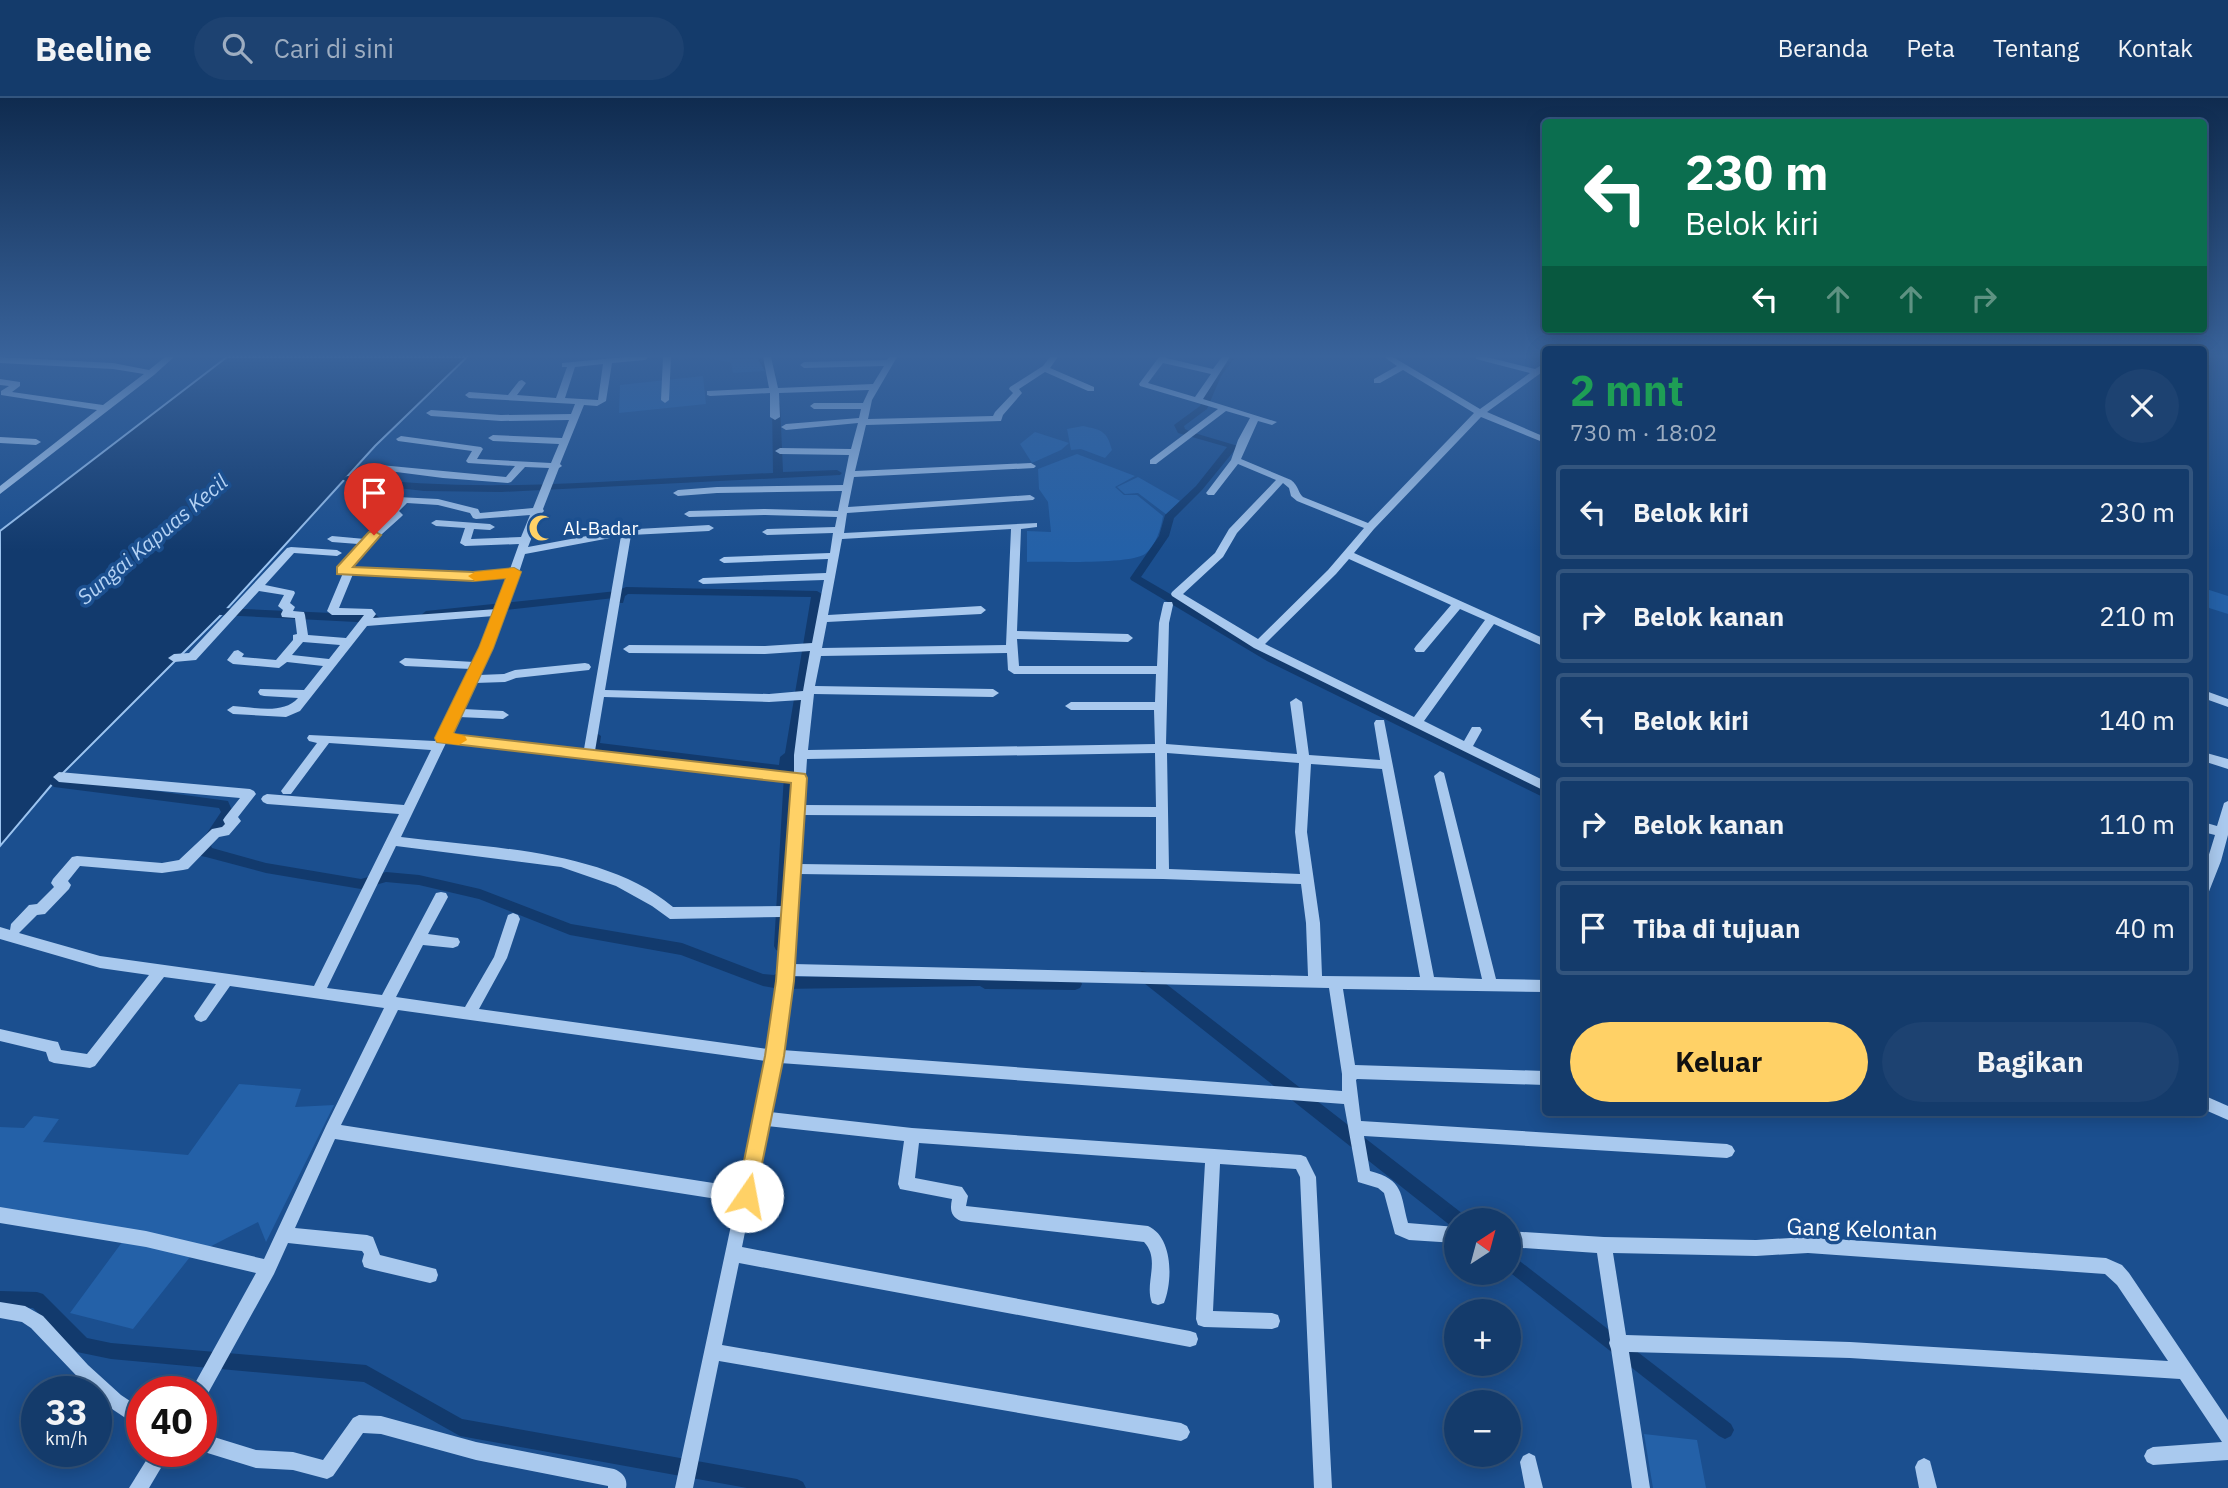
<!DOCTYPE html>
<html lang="id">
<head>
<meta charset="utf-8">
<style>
  :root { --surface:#143b6b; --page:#1d4271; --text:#f1f3f6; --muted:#9dadc1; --line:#33557e; --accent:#ffd166 }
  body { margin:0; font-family:"IBM Plex Sans",sans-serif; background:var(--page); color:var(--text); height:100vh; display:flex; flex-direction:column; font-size:26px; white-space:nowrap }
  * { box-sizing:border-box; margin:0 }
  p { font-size:23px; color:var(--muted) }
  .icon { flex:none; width:38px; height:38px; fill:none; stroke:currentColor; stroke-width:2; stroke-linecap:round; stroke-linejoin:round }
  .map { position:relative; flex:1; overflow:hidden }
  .details { position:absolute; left:1542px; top:248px; width:665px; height:770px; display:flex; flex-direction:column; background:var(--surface); border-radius:7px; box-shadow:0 4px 18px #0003,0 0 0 2px var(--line) }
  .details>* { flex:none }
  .top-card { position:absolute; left:1542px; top:21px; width:665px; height:214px; border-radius:7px; box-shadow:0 4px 18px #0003,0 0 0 2px var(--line); background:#0b6e4f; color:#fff; overflow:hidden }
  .needle { width:46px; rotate:36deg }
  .controls { position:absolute; left:1444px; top:1110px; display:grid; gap:14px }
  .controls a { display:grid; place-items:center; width:77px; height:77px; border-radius:50%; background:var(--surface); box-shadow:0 4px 18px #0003,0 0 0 2px var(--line); font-size:35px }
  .speed { position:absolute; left:21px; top:1278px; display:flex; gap:14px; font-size:35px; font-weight:700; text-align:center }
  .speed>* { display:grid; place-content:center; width:91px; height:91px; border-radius:50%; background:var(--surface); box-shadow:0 4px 18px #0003,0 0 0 2px var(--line); line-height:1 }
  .speed small { font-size:18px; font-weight:400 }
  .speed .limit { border:10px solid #d22; background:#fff; color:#111 }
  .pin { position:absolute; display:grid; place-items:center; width:60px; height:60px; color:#fff; margin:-72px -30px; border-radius:50% 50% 50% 0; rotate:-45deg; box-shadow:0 0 7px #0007 }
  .pin .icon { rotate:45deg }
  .me { position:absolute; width:77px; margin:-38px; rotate:12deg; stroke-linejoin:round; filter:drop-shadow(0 0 5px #0008) }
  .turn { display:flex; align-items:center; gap:24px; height:147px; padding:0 28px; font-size:32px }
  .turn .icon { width:91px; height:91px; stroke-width:2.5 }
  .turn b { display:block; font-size:49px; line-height:60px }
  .lanes { display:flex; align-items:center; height:66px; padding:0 28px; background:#0003; justify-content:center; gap:35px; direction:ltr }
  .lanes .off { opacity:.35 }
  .round { display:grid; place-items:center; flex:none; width:74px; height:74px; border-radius:37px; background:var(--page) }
  .headline { display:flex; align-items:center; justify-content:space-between; height:119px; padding:0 28px }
  h1 { font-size:42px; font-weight:700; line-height:52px; color:#1e9e55 }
  .cta { display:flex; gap:14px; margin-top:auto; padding:14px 28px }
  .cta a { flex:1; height:80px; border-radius:42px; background:var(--accent); color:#111; font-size:28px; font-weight:700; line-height:80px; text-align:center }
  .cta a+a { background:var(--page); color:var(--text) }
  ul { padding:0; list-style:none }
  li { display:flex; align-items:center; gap:21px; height:94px; margin:0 14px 10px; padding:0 14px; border:4px solid var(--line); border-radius:7px }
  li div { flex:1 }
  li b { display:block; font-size:26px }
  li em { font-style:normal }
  header { display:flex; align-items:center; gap:42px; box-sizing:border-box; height:98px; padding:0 35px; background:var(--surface); border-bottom:2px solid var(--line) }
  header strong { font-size:33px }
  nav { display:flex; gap:38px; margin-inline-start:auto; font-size:24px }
  .search { width:490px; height:63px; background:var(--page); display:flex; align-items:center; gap:18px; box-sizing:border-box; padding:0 24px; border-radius:38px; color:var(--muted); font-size:26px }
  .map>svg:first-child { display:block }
  .green { fill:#2461a8 }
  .water { fill:#123a6d; stroke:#9cc4f0; stroke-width:2 }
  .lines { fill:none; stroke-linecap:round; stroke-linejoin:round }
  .canal { fill:#123a6d; fill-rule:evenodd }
  .minor { fill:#a9c9ee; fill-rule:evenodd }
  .route { fill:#ffd166; stroke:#a68842; stroke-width:2 }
  .slow { fill:#f59e0b }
  .labels { text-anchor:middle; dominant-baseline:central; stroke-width:7; stroke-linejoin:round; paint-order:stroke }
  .poi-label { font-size:19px; fill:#fff; stroke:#1b4f8f; text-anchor:start }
  .water-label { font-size:21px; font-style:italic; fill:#b5d3f5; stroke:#1b4f8f }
  .near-street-label { font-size:23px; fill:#fff; stroke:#1b4f8f }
</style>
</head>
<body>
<header>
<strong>Beeline</strong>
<div class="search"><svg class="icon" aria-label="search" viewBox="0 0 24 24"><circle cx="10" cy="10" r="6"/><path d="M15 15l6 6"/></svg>Cari di sini</div>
<nav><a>Beranda</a><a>Peta</a><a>Tentang</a><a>Kontak</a></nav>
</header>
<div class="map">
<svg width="2228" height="1390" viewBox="0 0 2228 1390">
  <rect width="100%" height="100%" fill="#1b4f8f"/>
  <g class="green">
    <polygon points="678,259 729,259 729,261 757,261 765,273 733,275 731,265 704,259 678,262"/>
    <polygon points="703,278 706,306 619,315 620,287"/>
    <path d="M1083,328c19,4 24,5 29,24l-7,8 -24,-9 -10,1 -4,-21z"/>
    <polygon points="1035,334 1069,345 1061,352 1032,365 1020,346"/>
    <path d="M1077,356l58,22 -20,11 9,8h13l26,21c-2,12 -7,30 -18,38 -16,11 -95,7 -118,8v-31l24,1 -3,-30 -9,-13 -1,-20z"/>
    <polygon points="1138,379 1180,403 1167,417 1138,395 1125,396 1117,389"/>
    <polygon points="2203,490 2228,498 2228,516 2203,508"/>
    <polygon points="239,986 301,991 295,1009 334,1007 266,1144 258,1124 190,1159 133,1231 70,1215 131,1132 0,1110 0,1029 24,1030 34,1018 59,1021 43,1044 188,1057"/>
    <polygon points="1644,1336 1697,1342 1706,1390 1653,1390"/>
  </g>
  <polygon class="water" points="227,259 467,259 375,348 224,514 54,684 0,748 0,433"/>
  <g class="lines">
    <g class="canal">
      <polygon points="757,259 765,259 776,277 775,279 769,279"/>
      <polygon points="1227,259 1235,259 1221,278 1207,311 1184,328 1185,331 1191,334 1238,348 1202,392 1174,420 1169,438 1141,479 1275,557 1545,690 1545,700 1267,563 1131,482 1130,480 1159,438 1165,417 1196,388 1227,349 1178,335 1174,327 1200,308 1213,278"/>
      <path d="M776,302l4,3 3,69 54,-2 5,3 -2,2 -339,17 -77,-1 -77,-9 -5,-3 5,-3c142,20 284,2 426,-3l-1,-70z"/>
      <polygon points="626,489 817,493 822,496 797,656 788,848 786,852 781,854 776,852 774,848 784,677 593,653 587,649 589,638 595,634 601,638 600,645 779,667 780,659 785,655 811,499 628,496 625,498 623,505 615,505 614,500 426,521 421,517 426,513 617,493"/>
      <polygon points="224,510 376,517 381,521 376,525 220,517 219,514 220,511"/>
      <polygon points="54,679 228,703 233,715 211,748 212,750 266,765 361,781 386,774 419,777 480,791 571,826 682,845 763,876 774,877 779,874 789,879 991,876 997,879 1075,880 1080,882 1082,886 1080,890 1075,892 985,891 980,888 780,891 763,888 681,857 570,837 479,801 419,787 386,784 361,791 266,775 206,759 201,758 199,747 221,714 219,710 54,689 48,684"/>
      <polygon points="1142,873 1152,875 1463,1116 1465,1122 1456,1122 1456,1129 1451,1128 1144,885 1137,883 1135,879 1137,875"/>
      <polygon points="1508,1154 1731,1326 1734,1332 1731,1338 1725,1341 1719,1338 1508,1173"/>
      <polygon points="0,1193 37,1194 43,1196 87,1240 111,1245 366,1267 462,1321 797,1381 803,1384 806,1390 747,1390 460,1338 364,1284 111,1261 77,1254 33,1210 0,1209"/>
    </g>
    <g class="minor">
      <polygon points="0,259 113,265 149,272 165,259 174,259 154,277 0,396 0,388 97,312 1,297 1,293 9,288 0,287 0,281 20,284 20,288 12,294 103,307 144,276 113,271 0,265"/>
      <path d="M624,259h25l-4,3 -33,3 -6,38 -9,5 -13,-1 -24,59 2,2 -3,2 -16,41 1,2 -3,3 -13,33 91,-17 90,-5 5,3 -5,3 -78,4 -26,155 164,4 34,-3 7,-40 -45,3 -136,-1 -6,-4 6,-4 136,1 47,-3 12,-63 -121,4 -5,-3 5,-3 123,-5 2,-14 -104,4 -5,-3 5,-3 106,-4 3,-20 -66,2 -5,-3 5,-3 68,-2 2,-10 -72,-2 -76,2 -5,-3 5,-3 76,-2 73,2 4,-20 -125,2 -39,3 -5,-3 5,-3 39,-3 126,-2 6,-30 -69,-1 -5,-3 5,-3 71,1 7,-26 -72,7 -5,-3 5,-3 73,-6 2,-9h-47l-4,-3 4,-3h49l6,-13 -90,3 1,24 -5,3 -5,-3v-24l-60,3 -3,-1v-4l62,-3 -6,-31h8l7,31 95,-4 11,-18 -80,2 -4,-3 4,-3 83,-2 2,-3h8l-25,43 -4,19 125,-3 2,-4 18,-19 -4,-4 1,-2 33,-21 7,-9h8l-8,11 44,19v4h-6l-43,-19 -26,17 3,4 -19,22 -2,6 -135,4 -11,46 176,-8 5,3 -2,2 -180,9 -6,30 182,-12 5,3 -2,2 -186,13 -3,20 193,-10v4l-16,2 -4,102 111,3 5,4 -5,4 -111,-3 2,27h138l2,-43 4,-18 1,-3h8l1,3 -4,18 -3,121 131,10 -7,-52 6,-4 6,4 7,53 71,5 -6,-37 2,-3h8l50,257 48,2 -48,-203 6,-5 4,2 52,206 49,1v12l-202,-3 12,76 190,6v14l-188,-6 -1,1 5,41 366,23 5,2 3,5 -3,5 -5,2 -363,-22 6,35c34,9 30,22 38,52l48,4v16l-47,-3 -14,-6 -11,-41 -6,-5 -20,-6 -14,-78 -564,-41 -10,49 142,16 389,27 5,2 10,20 16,311h-18l-14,-311 -4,-8 -76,-5 -7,147 59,2 6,2 2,6 -2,6 -6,2 -68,-2 -6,-2 -2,-6 9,-156 -286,-20 -4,35 47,9 6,9 -2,10 182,20c25,11 25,55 16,77l-6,2 -6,-2c-8,-20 9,-43 -8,-61l-183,-21c-11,-5 -11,-12 -9,-22l-52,-10 -2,-5 6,-43 -137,-15 -14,67 2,3 -4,6 -9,45 448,84 6,2 2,6 -2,6 -6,2 -451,-84 -17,82 459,78 6,3 3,6 -3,6 -6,3 -462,-80 -26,127h-18l61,-286 -401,-63 -40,89 72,7 6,2 7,18 56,14 2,6 -2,6 -6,2 -60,-14 -6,-2 -2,-6 2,-7 -2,-3 -74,-8 -14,31 -68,123 -5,2v-8h-10l3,-6 62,-112 -110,-26 -146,-24v-16l146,24 118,28 62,-133 58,-118 -154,-22 -24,34 -5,2 -5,-2 -2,-4 22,-32 -52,-7 -69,89 -5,2 -36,-5 -5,-2 -3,-9 -46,-11v-12l53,12 5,1 3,8 26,4 62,-79 -49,-7 -100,-29v-12l10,3 1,-6 18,-19 8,-1 17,-17 -3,-4 2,-4 19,-22 5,-1 85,7 17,-3 33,-31 10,-2 3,-3 -2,-4 2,-3 15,-19 -181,-16 -6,-5 6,-5 191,17 4,2 2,3 -18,23 3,4 -12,14 -10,2 -31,32 -5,1 -21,3 -82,-7 -12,15 3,4 -2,4 -24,25 -8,1 -18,18 81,23 214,30 85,-172 -132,-10 -4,-2 -2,-3 2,-3 4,-2 137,11 27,-55 -102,-7 -38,51h-8l-2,-3 36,-48 -8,-2 -2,-3 2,-3 126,6 36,-72 -66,-3 -6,-4 6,-4 69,4 20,-46 -127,10 -67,85 -14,6 -53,-3 -6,-4 6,-4c21,1 50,9 65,-8l-34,-2 -4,-1 -2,-3 2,-3 44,1 19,-24 -36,-4 -8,6 -46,-4 -6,-4 7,-9 4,-1 6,4 -2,3 34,3 17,-20v-5l4,-1 -2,-16 -13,-1 -1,-3 2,-4 -5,-4 6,-11 -25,-4 -63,69 -22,2 -6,-4 6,-4 15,-1 98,-105 4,-1 46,3 5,3 -5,3 -43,-3 -29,32 29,6 1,2 -5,10 5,4 -2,4 11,1 1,3 3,20 38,3 18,-23h-32l-5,-4 16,-38 -6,-3 5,-9 16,-17 -26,-2 -5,-3 5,-3 33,3 23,-20 4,-3 -4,-4 9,-10 -20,-2v-4l61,3 40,10 2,4 53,-5 16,-40 -24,-1 -14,15 -3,1 -65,-5 -70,-9 -3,-1v-4l136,13 9,-11 -47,-3 -2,-2 6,-10 -74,-10 -2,-2 5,-3 80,11 2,2 -6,10 74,4 8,-19 -66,-3 -5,-3 5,-3 69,3 7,-18 -68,1 -70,-5 -5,-3 5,-3 70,5 70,-1 4,-10 -106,-6 -4,-3 4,-3 39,3 11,-14 3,-1 4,3 -9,12 39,3 11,-31h-5v-4zM603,266l-5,36 -33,-2 10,-31zM407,405l31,2 32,8 3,5 3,1 54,-4 -9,22 -50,2 3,-10 16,1 5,-3 -5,-3 -54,-4 -5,3 5,3 29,2 -5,15 5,3 54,-2 -9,25 -37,4 -124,-6 13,-15 39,-35 2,-2 -4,-4zM1011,431l-5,116 -184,3 5,-26 154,-8 5,-4 -5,-4 -153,9 14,-76zM621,438l-37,213 -134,-15 9,-17 44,2 6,-4 -6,-4 -40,-2 12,-26 30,-1 11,-4 73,-8 2,-3 -2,-3 -4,-1 -70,7 -11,4 -25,1 27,-63 19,-58zM353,476l120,5 35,-3 -11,33 -124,9 3,-4 -4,-5 -33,-1zM303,544l37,3 -11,14 -37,-4zM1007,555l1,17 6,4h142l-1,28h-84l-6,4 6,4h83l1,34 -347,6 6,-56 179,3 6,-4 -6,-4 -178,-3 6,-30zM604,599l165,5 32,-2 -7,55v18l-199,-22zM446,645l348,39 -10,124 -111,1c-69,-58 -186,-59 -272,-70zM1155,655l1,54 -352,-2 3,-46zM1167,655l132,10 -4,69 5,42 -131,-5zM1311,666l71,5 38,208 -98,-1 -2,-53 -13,-91zM803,717l353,2v52l-356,-5zM396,748l165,21 55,19 36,20 18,13 113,-2 -4,49 -2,4 1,11 -10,68 -289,-40 28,-51 13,-39 -2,-4 -5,-2 -5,2 -14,42 -29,50 -69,-10 27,-52 30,3 5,-2 2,-4 -2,-4 -30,-4 20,-37 -2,-4 -5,-1 -5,1 -54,102 -55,-7zM799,776l364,5 138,5 5,39 2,53 -515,-12zM792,878l537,12 13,86v17l-560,-41zM398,912l368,51 -27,126 -398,-62z"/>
      <polygon points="663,259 671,259 669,302 665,305 661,302"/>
      <path d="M1159,259h8l-1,1 47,11 9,-12h8l-27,42 74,23 -5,3 -14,-4 -17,38 50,21c8,6 7,13 12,17l65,26 106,-110 -71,-43 -23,13h-6v-4l23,-13 -13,-9h9l87,52 50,-36 -54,-14 -1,-2h12l48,12 10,-6v7l-58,42 58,25v6l-64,-26 -107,112 -20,24 191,86v8l-51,-23 -70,97 40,20 8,-14h8l2,3 -9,16 72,35v10l-291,-143 -82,-52 -1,-2 1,-2 43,-39 14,-24 47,-49 -38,-16 -24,31h-6l-2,-2 25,-33 7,-20 12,-22 -24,-7 -70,53h-6v-4l68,-51 -78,-23 -1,-2zM1163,265l48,11 -16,23 -47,-14zM1283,385l6,5 2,8 6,5 67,27 -36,42 -70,69 -75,-45 40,-37 14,-24zM1349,461l102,46 -35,41 -2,3 2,3h8l36,-43 25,11 -71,97 -149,-73 71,-70z"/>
      <polygon points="0,339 36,341 41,344 36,347 0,345"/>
      <polygon points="2203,592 2228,601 2228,609 2203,600"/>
      <polygon points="2203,654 2228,661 2228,671 2203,663"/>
      <polygon points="2228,703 2228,737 2221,763 2208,796 2203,797 2203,776 2215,737 2203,734 2203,724 2217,728 2224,705"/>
      <polygon points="2203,997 2228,1008 2228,1022 2203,1011"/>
      <path d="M1508,1133l96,6 152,3 52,-3 298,21 16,7 7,8 99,147v40l-75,5 -6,-3 -3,-6 3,-6 6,-3 69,-5 -42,-63 -330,-21 -221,-6 21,136h-18l-21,-139 -2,-6 1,-3 -13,-87 -89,-6zM1613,1155l143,3 52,-3 297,21 12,11 51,76 -318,-19 -224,-7z"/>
      <polygon points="0,1204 25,1208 43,1218 88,1267 121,1297 142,1311 142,1331 109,1309 96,1298 96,1293 91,1293 31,1230 22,1224 0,1220"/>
      <path d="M359,1317l22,1 95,26 138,27c8,3 14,9 12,19h-18v-2l-132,-26 -95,-26 -18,-1 -30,43 -6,3 -34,-9 -37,-2 -55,-17v-18l55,17 37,2 30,8 30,-42z"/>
      <polygon points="152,1353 171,1353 149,1390 129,1390"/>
      <polygon points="1529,1355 1535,1358 1543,1390 1525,1390 1520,1364 1523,1358"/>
      <polygon points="1924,1360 1930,1363 1937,1390 1919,1390 1915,1369 1918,1363"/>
    </g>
  </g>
  <linearGradient id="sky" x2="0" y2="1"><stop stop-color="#0f2b4f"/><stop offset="0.57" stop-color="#39639b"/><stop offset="1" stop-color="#39639b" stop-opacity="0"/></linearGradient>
  <rect width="2228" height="453" fill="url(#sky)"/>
  <polygon class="route" points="374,433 381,437 353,469 473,474 514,470 521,474 493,550 453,636 805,676 807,680 794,883 784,958 754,1105 747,1108 740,1105 737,1098 765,958 776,883 791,685 437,644 435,640 479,550 506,480 473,483 337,476 337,469 369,434"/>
  <polygon class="slow" points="514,470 521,474 493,550 453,635 465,638 467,642 459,647 437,644 435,640 479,550 506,480 475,483 468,478 475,474"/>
  <defs>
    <g id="mosque-bare" transform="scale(2.1)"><path d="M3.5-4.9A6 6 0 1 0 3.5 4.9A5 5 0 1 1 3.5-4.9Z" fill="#ffd166" stroke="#1b4f8f" stroke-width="2.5" paint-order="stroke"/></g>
  </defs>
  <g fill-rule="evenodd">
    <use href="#mosque-bare" x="542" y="430"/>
  </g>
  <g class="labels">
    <g class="poi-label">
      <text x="563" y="430">Al-Badar</text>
    </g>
    <g class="water-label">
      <text transform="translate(152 441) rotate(-40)">Sungai Kapuas Kecil</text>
    </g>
    <g class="near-street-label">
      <text transform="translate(1862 1130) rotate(2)">Gang Kelontan</text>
    </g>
  </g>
</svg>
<div class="controls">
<a><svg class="needle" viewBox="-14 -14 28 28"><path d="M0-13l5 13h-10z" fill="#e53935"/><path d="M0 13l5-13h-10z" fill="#9dadc1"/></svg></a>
<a>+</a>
<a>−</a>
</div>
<div class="speed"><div>33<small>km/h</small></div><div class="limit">40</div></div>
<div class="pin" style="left:374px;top:437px;background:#d93025"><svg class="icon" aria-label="arrive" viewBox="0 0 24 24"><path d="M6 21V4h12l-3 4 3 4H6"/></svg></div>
<svg class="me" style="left:747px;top:1098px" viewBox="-20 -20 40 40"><circle r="19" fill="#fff"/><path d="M0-13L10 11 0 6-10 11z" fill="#ffd166"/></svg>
<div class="top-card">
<div class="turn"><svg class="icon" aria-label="left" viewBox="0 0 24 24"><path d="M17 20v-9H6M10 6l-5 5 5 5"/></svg><div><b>230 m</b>Belok kiri</div></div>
<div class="lanes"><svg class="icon" aria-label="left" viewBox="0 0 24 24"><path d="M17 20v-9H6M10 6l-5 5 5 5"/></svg><svg class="icon off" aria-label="ahead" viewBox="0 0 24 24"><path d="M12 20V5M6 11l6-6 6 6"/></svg><svg class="icon off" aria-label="ahead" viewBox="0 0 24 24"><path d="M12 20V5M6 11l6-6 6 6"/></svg><svg class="icon off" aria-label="right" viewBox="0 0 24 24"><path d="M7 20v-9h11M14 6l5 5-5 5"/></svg></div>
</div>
<section class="details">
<div class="headline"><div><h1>2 mnt</h1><p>730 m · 18:02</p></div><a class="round"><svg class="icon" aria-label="close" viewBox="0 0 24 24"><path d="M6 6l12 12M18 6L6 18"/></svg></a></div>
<ul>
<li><svg class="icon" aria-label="left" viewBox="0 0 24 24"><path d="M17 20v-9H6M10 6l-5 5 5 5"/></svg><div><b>Belok kiri</b></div><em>230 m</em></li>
<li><svg class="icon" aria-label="right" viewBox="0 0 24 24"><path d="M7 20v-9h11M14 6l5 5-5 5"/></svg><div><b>Belok kanan</b></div><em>210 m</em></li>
<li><svg class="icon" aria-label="left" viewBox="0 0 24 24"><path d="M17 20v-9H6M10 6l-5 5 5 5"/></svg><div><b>Belok kiri</b></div><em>140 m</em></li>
<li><svg class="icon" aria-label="right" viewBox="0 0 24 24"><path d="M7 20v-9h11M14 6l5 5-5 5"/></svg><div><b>Belok kanan</b></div><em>110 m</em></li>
<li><svg class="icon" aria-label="arrive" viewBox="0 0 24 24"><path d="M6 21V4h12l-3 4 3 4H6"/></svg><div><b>Tiba di tujuan</b></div><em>40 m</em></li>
</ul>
<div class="cta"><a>Keluar</a><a>Bagikan</a></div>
</section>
</div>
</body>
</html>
